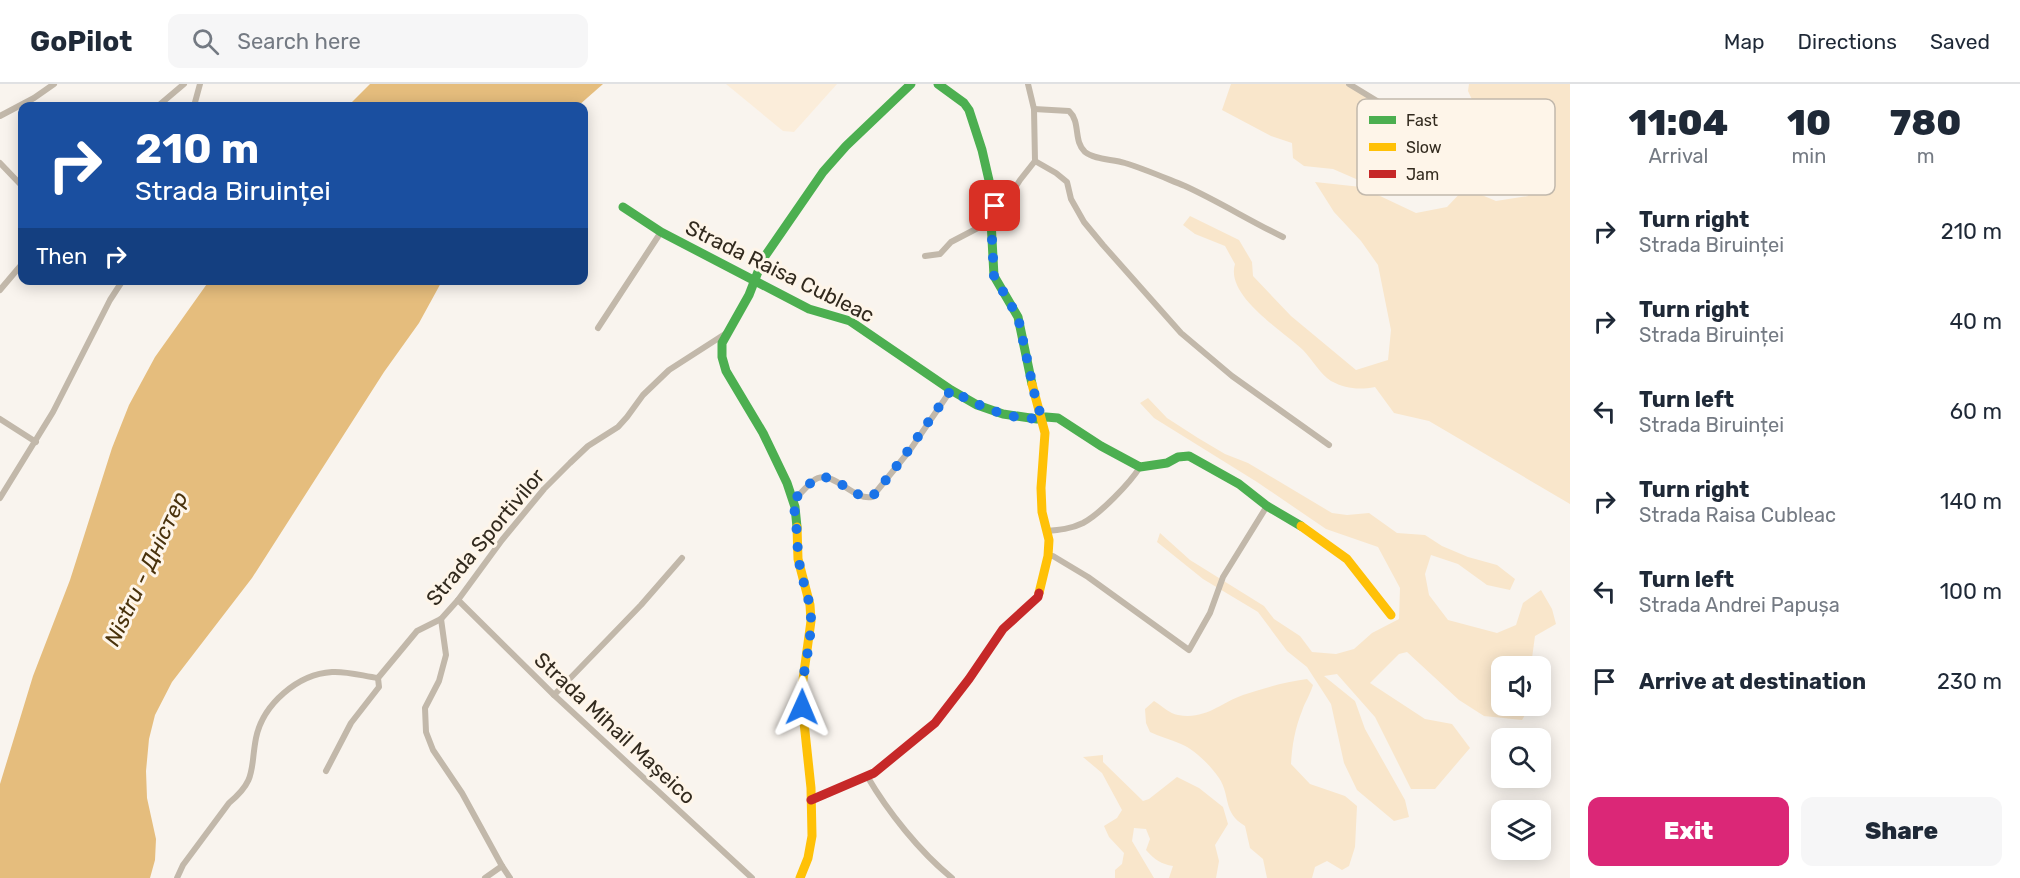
<!DOCTYPE html>
<html lang="en">
<head>
<meta charset="utf-8">
<style>
  :root { --surface:#fff; --page:#f6f6f7; --text:#1f2937; --muted:#747a83; --line:#e0e1e3; --accent:#db2777 }
  body { margin:0; font-family:Rubik,sans-serif; background:var(--page); color:var(--text); height:100vh; display:flex; flex-direction:column; font-size:22px; white-space:nowrap }
  * { box-sizing:border-box; margin:0 }
  p { font-size:20px; color:var(--muted) }
  .icon { flex:none; width:33px; height:33px; fill:none; stroke:currentColor; stroke-width:2; stroke-linecap:round; stroke-linejoin:round }
  .map { position:relative; flex:1; overflow:hidden }
  .panel { display:flex; flex-direction:column; background:var(--surface); width:450px }
  .panel>* { flex:none }
  .hud { position:absolute; left:18px; top:18px; width:570px; height:183px; border-radius:12px; box-shadow:0 3px 15px #0003; background:#1a4fa0; color:#fff; overflow:hidden }
  .controls { position:absolute; left:1491px; top:572px; display:grid; gap:12px }
  .controls a { display:grid; place-items:center; width:60px; height:60px; border-radius:12px; background:var(--surface); box-shadow:0 3px 15px #0003; font-size:30px }
  .pin { position:absolute; display:grid; place-items:center; width:51px; height:51px; color:#fff; margin:-26px; border-radius:12px; box-shadow:0 3px 9px #0006 }
  .me { position:absolute; width:66px; margin:-33px; rotate:1deg; stroke-linejoin:round; filter:drop-shadow(0 0 4px #0008) }
  .turn { display:flex; align-items:center; gap:21px; height:126px; padding:0 18px; font-size:27px }
  .turn .icon { width:78px; height:78px; stroke-width:2.5 }
  .turn b { display:block; font-size:42px; line-height:51px }
  .then { display:flex; align-items:center; height:57px; padding:0 18px; background:#0003; gap:12px; font-size:22px }
  .eta { display:flex; justify-content:space-evenly; align-items:center; height:102px; text-align:center }
  .eta b { font-size:36px; font-weight:800; line-height:42px }
  .action { display:flex; gap:12px; margin-top:auto; padding:12px 18px }
  .action a { flex:1; height:69px; border-radius:12px; background:var(--accent); color:#fff; font-size:24px; font-weight:800; line-height:69px; text-align:center }
  .action a+a { background:var(--page); color:var(--text) }
  ul { padding:0; list-style:none }
  li { display:flex; align-items:center; gap:18px; height:90px; padding:0 18px }
  li div { flex:1 }
  li b { display:block; font-size:22px }
  li em { font-style:normal }
  header { display:flex; align-items:center; gap:36px; box-sizing:border-box; height:84px; padding:0 30px; background:var(--surface); border-bottom:2px solid var(--line) }
  header strong { font-size:28px }
  nav { display:flex; gap:33px; margin-inline-start:auto; font-size:21px }
  .search { width:420px; height:54px; background:var(--page); display:flex; align-items:center; gap:15px; box-sizing:border-box; padding:0 21px; border-radius:12px; color:var(--muted); font-size:22px }
  main { display:flex; flex:1; min-height:0 }
  .map>svg:first-child { display:block }
  .built { fill:#fbedda }
  .green { fill:#f9e6cb }
  .water { fill:#e5bd7d }
  .lines { fill:none; stroke-linecap:round; stroke-linejoin:round }
  .street { stroke:#c2b8aa; stroke-width:6 }
  .fast { stroke:#4caf50; stroke-width:9 }
  .slow { stroke:#ffc107; stroke-width:9 }
  .jam { stroke:#c62828; stroke-width:9 }
  .route { stroke:#1a73e8; stroke-width:10; stroke-dasharray:0 18 }
  .labels { text-anchor:middle; dominant-baseline:central; stroke-width:6; stroke-linejoin:round; paint-order:stroke }
  .street-label { font-size:21px; fill:#322a1e; stroke:#fef5e9 }
  .water-label { font-size:22px; font-style:italic; fill:#49320c; stroke:#fef5e9 }
  .key { fill:#fef5e9; stroke:#c1b8ac; stroke-width:1.5 }
  .key-label { font-size:16px; fill:#322a1e }
</style>
</head>
<body>
<header>
<strong>GoPilot</strong>
<div class="search"><svg class="icon" aria-label="search" viewBox="0 0 24 24"><circle cx="10" cy="10" r="6"/><path d="M15 15l6 6"/></svg>Search here</div>
<nav><a>Map</a><a>Directions</a><a>Saved</a></nav>
</header>
<main>
<div class="map">
<svg width="1570" height="794" viewBox="0 0 1570 794">
  <rect width="100%" height="100%" fill="#f9f4ee"/>
  <polygon class="built" points="726,0 837,0 794,48 783,47"/>
  <g class="green">
    <polygon points="1231,0 1345,0 1403,34 1407,37 1408,42 1422,50 1386,108 1333,85 1304,82 1293,74 1292,59 1271,52 1222,26"/>
    <path d="M1469,0h101v420l-141,-83 -35,-8 -19,-26c-16,3 -29,2 -44,-6 -11,-7 -19,-22 -28,-31 -20,-19 -78,-54 -68,-86l-10,-18 -30,-12 -12,-9 7,-9 49,24 13,22 1,14 38,40 65,54 32,-10 3,-30 -13,-65 -17,-24 -27,-29 -19,-30 46,5 55,26 31,-6 18,-19 31,13 32,-5 -4,-28 -34,-30 -22,-47z"/>
    <polygon points="1148,314 1167,334 1198,354 1225,370 1248,379 1332,429 1347,431 1369,429 1397,449 1425,451 1442,462 1468,473 1497,481 1515,495 1510,506 1487,501 1458,480 1431,471 1425,490 1429,511 1448,536 1497,549 1516,541 1523,519 1541,506 1552,525 1556,540 1535,552 1532,574 1534,582 1502,582 1502,621 1531,621 1522,636 1484,632 1459,616 1407,568 1399,570 1370,599 1425,635 1452,640 1470,664 1435,705 1411,705 1375,633 1337,590 1324,592 1355,617 1365,645 1405,716 1409,733 1394,737 1357,706 1344,679 1331,620 1307,583 1287,567 1258,528 1203,495 1157,458 1160,449 1190,476 1264,522 1274,535 1300,552 1312,568 1336,570 1354,565 1372,549 1399,535 1400,504 1378,463 1326,445 1257,398 1154,334 1140,319"/>
    <path d="M1307,595l6,6c-3,10 -8,17 -11,26 -7,17 -10,35 -11,53l19,20 35,12 12,10 -2,41 -6,19 -7,4 -15,-9 -12,6 -3,11h-45l-4,-19 -13,-11 -5,-22c-23,-14 -14,-30 -26,-48 -8,-12 -25,-29 -38,-34 -11,-5 -21,-7 -31,-12l-4,-9 -1,-14 9,-8c7,4 16,13 24,14 28,5 42,-12 65,-20 21,-7 42,-13 64,-16z"/>
    <path d="M1103,671v7l40,39 6,-2 28,-22 22,11 24,19 5,17 -13,21 4,16 -3,17h-47l4,-12c-12,-2 -18,-6 -27,-16l4,-11 -4,-10 -12,-1 -2,13 22,37h-39v-8l7,-6 2,-11 -15,-16 -5,-11 13,-8 5,-8 -20,-37 -19,-16z"/>
  </g>
  <g class="water">
    <polygon points="370,0 603,0 578,22 348,22"/>
    <polygon points="209,197 442,197 419,239 384,288 252,494 172,598 155,631 149,655 146,687 147,714 156,755 155,776 150,794 0,794 0,700 33,592 70,496 112,364 129,321 155,273"/>
  </g>
  <g class="lines">
    <g class="street">
      <polyline points="1349,0 1382,20"/>
      <polyline points="158,22 184,0"/>
      <polyline points="194,22 200,0"/>
      <path d="M1034,25l35,2c12,11 4,30 16,41 10,8 28,7 40,11 20,6 40,15 60,23 33,15 65,35 98,51"/>
      <polyline points="0,32 34,14 54,0"/>
      <polyline points="1035,77 1056,89 1067,98 1071,115 1084,138 1103,161 1181,249 1232,292 1329,361"/>
      <polyline points="0,79 22,102"/>
      <polyline points="925,172 940,170 951,158 995,135 1020,96 1035,77 1034,25 1028,0"/>
      <polyline points="0,206 22,180"/>
      <polyline points="598,244 661,148"/>
      <polyline points="0,335 36,358"/>
      <polyline points="0,414 53,328 110,216 123,196"/>
      <path d="M792,416c10,-5 16,-18 26,-22 17,-6 36,23 54,19l38,-47 41,-60"/>
      <path d="M1046,447c13,-1 25,-2 37,-8 17,-9 47,-40 57,-56"/>
      <polyline points="1048,472 1053,472 1088,493 1189,566 1210,529 1223,493 1267,422"/>
      <polyline points="458,516 554,611 752,794"/>
      <polyline points="441,535 446,571 439,597 425,624 426,648 433,666 462,709 502,782 510,794"/>
      <polyline points="554,611 641,521 682,474"/>
      <polyline points="326,687 351,639 379,603 378,594"/>
      <path d="M867,692c21,36 53,76 85,102"/>
      <path d="M177,794l6,-13 46,-62c28,-23 21,-34 27,-65 7,-34 42,-64 76,-66 15,-1 31,4 46,6l39,-47 24,-12 17,-19 44,-60 42,-51 26,-26 18,-17 30,-19 9,-10 16,-22 26,-25 56,-36"/>
      <polyline points="485,794 502,782"/>
    </g>
    <g class="fast">
      <polyline points="938,0 964,19 969,26 982,66 994,118 991,137 994,192 1018,233 1032,300"/>
      <polyline points="623,123 661,148 809,225 850,237 951,306 977,321 1003,330 1037,335 1046,333 1058,334 1101,362 1140,383 1167,379 1178,373 1189,372 1239,400 1267,422 1301,442"/>
      <polyline points="797,443 795,423 787,399 763,349 726,287 722,273 722,259 749,211 763,175 823,88 846,62 911,0"/>
    </g>
    <g class="slow">
      <polyline points="1032,300 1045,349 1041,404 1042,428 1049,456 1048,472 1039,509"/>
      <polyline points="1301,442 1347,475 1391,531"/>
      <polyline points="797,443 798,475 810,521 811,537 801,610 811,704 812,752 808,774 800,794"/>
    </g>
    <polyline class="jam" points="811,716 874,689 935,639 969,595 1003,545 1038,513 1039,509"/>
  </g>
  <g class="lines">
    <path class="route" d="M802,623c-2,-30 9,-58 9,-87 0,-21 -10,-40 -12,-60 -3,-20 -1,-40 -7,-60 10,-5 16,-18 26,-22 17,-6 36,22 54,19 29,-34 53,-71 79,-107 25,15 61,32 91,28l-6,-17 -18,-84 -24,-41 -3,-55 4,-15"/>
  </g>
  <g class="labels">
    <g class="street-label">
      <text transform="translate(780 187) rotate(26)">Strada Raisa Cubleac</text>
      <text transform="translate(485 453) rotate(-50)">Strada Sportivilor</text>
      <text transform="translate(615 644) rotate(43)">Strada Mihail Mașeico</text>
    </g>
    <g class="water-label">
      <text transform="translate(146 485) rotate(-65)">Nistru - Дністер</text>
    </g>
  </g>
  <rect x="1357" y="15" width="198" height="96" rx="9" class="key"/>
  <rect x="1369" y="32" width="27" height="8" fill="#4caf50"/>
  <rect x="1369" y="59" width="27" height="8" fill="#ffc107"/>
  <rect x="1369" y="86" width="27" height="8" fill="#c62828"/>
  <g class="key-label">
    <text x="1406" y="42">Fast</text>
    <text x="1406" y="69">Slow</text>
    <text x="1406" y="96">Jam</text>
  </g>
</svg>
<div class="controls">
<a><svg class="icon" aria-label="sound" viewBox="0 0 24 24"><path d="M4 9h4l5-4v14l-5-4H4zM17 9q2 3 0 6"/></svg></a>
<a><svg class="icon" aria-label="search" viewBox="0 0 24 24"><circle cx="10" cy="10" r="6"/><path d="M15 15l6 6"/></svg></a>
<a><svg class="icon" aria-label="layers" viewBox="0 0 24 24"><path d="M12 4l9 5-9 5-9-5zM3 14l9 5 9-5"/></svg></a>
</div>
<div class="pin" style="left:995px;top:122px;background:#d93025"><svg class="icon" aria-label="arrive" viewBox="0 0 24 24"><path d="M6 21V4h12l-3 4 3 4H6"/></svg></div>
<svg class="me" style="left:802px;top:623px" viewBox="-20 -20 40 40"><path d="M0-17L14 15 0 8-14 15z" fill="#1a73e8" stroke="#fff" stroke-width="4"/></svg>
<div class="hud">
<div class="turn"><svg class="icon" aria-label="right" viewBox="0 0 24 24"><path d="M7 20v-9h11M14 6l5 5-5 5"/></svg><div><b>210 m</b>Strada Biruinței</div></div>
<div class="then">Then<svg class="icon" aria-label="right" viewBox="0 0 24 24"><path d="M7 20v-9h11M14 6l5 5-5 5"/></svg></div>
</div>
</div>
<section class="panel">
<div class="eta">
<div><b>11:04</b><p>Arrival</p></div>
<div><b>10</b><p>min</p></div>
<div><b>780</b><p>m</p></div>
</div>
<ul>
<li><svg class="icon" aria-label="right" viewBox="0 0 24 24"><path d="M7 20v-9h11M14 6l5 5-5 5"/></svg><div><b>Turn right</b><p>Strada Biruinței</p></div><em>210 m</em></li>
<li><svg class="icon" aria-label="right" viewBox="0 0 24 24"><path d="M7 20v-9h11M14 6l5 5-5 5"/></svg><div><b>Turn right</b><p>Strada Biruinței</p></div><em>40 m</em></li>
<li><svg class="icon" aria-label="left" viewBox="0 0 24 24"><path d="M17 20v-9H6M10 6l-5 5 5 5"/></svg><div><b>Turn left</b><p>Strada Biruinței</p></div><em>60 m</em></li>
<li><svg class="icon" aria-label="right" viewBox="0 0 24 24"><path d="M7 20v-9h11M14 6l5 5-5 5"/></svg><div><b>Turn right</b><p>Strada Raisa Cubleac</p></div><em>140 m</em></li>
<li><svg class="icon" aria-label="left" viewBox="0 0 24 24"><path d="M17 20v-9H6M10 6l-5 5 5 5"/></svg><div><b>Turn left</b><p>Strada Andrei Papușa</p></div><em>100 m</em></li>
<li><svg class="icon" aria-label="arrive" viewBox="0 0 24 24"><path d="M6 21V4h12l-3 4 3 4H6"/></svg><div><b>Arrive at destination</b></div><em>230 m</em></li>
</ul>
<div class="action"><a>Exit</a><a>Share</a></div>
</section>
</main>
</body>
</html>
